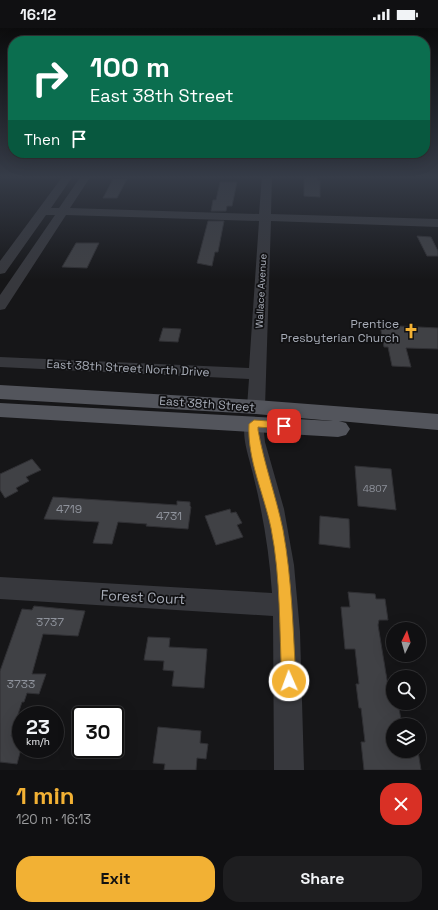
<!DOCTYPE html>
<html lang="en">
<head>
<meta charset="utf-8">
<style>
  :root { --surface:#101012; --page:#1e1e20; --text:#f1f3f6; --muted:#9c9d9f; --line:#303032; --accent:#f2b134 }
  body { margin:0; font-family:"Space Grotesk",sans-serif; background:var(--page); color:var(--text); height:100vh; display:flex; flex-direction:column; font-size:15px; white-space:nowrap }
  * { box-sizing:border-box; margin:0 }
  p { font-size:13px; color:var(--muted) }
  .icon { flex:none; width:22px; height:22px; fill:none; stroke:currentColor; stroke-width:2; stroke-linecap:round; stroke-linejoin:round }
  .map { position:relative; height:742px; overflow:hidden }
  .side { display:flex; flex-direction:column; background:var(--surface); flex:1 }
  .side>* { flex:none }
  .guide { position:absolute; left:8px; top:8px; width:422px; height:122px; border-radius:16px; box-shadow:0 4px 16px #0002,0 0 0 1px var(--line); background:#0b6e4f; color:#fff; overflow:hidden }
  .needle { width:26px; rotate:5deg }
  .tools { position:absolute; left:386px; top:594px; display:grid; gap:8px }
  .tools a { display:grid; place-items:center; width:40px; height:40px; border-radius:50%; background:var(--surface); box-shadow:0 4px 16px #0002,0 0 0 1px var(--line); font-size:20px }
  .speed { position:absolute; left:12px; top:678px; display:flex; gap:8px; font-size:20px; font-weight:700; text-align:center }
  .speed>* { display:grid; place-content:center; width:52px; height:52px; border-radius:50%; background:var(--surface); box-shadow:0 4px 16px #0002,0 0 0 1px var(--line); line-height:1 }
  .speed small { font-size:10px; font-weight:400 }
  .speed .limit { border:2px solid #111; border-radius:6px; background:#fff; color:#111 }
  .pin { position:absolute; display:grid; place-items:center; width:34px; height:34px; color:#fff; margin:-17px; border-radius:8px; box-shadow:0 2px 6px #0006 }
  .me { position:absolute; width:44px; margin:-22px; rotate:358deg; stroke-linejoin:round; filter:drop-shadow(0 0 3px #0008) }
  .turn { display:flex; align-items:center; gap:14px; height:84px; padding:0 16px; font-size:18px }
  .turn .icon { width:52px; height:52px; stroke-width:2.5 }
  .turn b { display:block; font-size:28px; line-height:34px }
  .then { display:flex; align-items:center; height:38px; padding:0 16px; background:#0003; gap:8px; font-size:15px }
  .round { display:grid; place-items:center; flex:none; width:42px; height:42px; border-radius:16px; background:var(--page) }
  .head { display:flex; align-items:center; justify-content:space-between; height:68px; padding:0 16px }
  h1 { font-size:24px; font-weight:700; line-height:30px; color:var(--accent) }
  .cta { display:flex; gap:8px; margin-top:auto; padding:8px 16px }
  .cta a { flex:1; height:46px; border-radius:16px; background:var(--accent); color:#111; font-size:16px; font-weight:700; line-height:46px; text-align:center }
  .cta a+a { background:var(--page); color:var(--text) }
  .status { display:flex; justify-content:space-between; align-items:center; height:28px; padding:0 20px; background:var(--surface); direction:ltr }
  .status svg { height:11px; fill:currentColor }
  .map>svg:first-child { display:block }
  .green { fill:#1e261f }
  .building { fill:#404145; stroke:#303034 }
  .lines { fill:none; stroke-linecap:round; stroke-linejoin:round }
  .street { fill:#37383d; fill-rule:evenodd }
  .primary { fill:#53555c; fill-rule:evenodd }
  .route { fill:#f2b134; stroke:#9d7322 }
  .labels { text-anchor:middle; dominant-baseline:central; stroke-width:3.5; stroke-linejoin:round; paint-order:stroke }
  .far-street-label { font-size:10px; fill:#a8adb8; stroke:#111113 }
  .number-label { font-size:10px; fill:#8e929b }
  .poi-label { font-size:12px; fill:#a8adb8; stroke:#111113; text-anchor:end }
  .street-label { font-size:12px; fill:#a8adb8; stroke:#111113 }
  .near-number-label { font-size:12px; fill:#8e929b }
  .near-street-label { font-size:14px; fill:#a8adb8; stroke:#111113 }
</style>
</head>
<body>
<div class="status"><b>16:12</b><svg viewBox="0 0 49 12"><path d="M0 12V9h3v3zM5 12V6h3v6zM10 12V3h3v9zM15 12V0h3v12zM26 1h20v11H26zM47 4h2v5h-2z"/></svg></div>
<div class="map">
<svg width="438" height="742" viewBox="0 0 438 742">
  <rect width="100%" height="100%" fill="#161618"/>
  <polygon class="green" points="348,148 438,148 438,151"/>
  <g class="building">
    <polygon points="304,149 317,149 317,152 320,152 320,169 304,168"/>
    <polygon points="113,151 127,151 117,170 103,170"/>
    <polygon points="220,154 237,154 232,178 227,178 226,183 211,183 213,172 216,172"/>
    <polygon points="208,193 224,193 218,224 215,224 212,238 197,235"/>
    <polygon points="417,208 431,209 438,223 438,228 427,228"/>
    <polygon points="76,215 99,215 87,240 62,239"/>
    <polygon points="380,297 438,300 438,321 406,320 411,339 392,338 388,319 384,319"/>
    <polygon points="163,300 181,301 178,314 159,313"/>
    <polygon points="32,431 41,442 26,449 29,453 16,460 18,463 5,470 0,462 0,446"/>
    <polygon points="355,438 391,441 396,482 358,478"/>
    <polygon points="53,469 177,477 177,473 190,474 190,478 191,479 188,501 146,498 147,496 118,494 112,516 93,515 99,494 44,491"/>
    <polygon points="230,481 231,485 236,484 242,495 237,497 243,509 216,517 205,488"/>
    <polygon points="320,488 349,491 350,520 319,516"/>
    <polygon points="348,564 375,566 376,571 385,571 388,592 379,592 378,597 388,658 393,658 393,675 398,675 402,697 393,696 393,723 418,723 421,742 364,742 361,714 365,714 361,680 359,680 356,656 359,656 355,621 345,621 341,579 350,579"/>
    <polygon points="34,578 85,583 78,608 43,606 32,646 46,646 39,666 27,665 24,674 22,674 11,708 21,709 21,721 17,736 0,734 0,643 22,581 32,582"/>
    <polygon points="148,609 170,610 169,619 207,621 204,660 172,658 174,643 163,642 164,633 144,632"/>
    <polygon points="158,699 201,703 200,715 208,716 206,731 197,730 196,742 164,742 165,736 153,735"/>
  </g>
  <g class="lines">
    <g class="street">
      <polygon points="63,148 73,148 51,180 59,180 81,148 91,148 70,180 259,186 262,148 272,148 271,186 438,191 438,199 271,193 265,379 262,383 256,385 250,383 247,379 249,351 0,339 0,329 249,340 259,193 66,187 5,281 0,282 0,267 55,187 46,187 5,245 0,246 0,233"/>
      <path d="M254,390l7,2 2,4 2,18 19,67 10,56 6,67 4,138h-30l-1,-154 -273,-17v-22l272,16c-3,-46 -11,-90 -23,-134 -3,-12 -8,-29 -2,-39z"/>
    </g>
    <polygon class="primary" points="0,357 256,372 438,386 438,402 339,393 346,395 350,401 346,407 338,409 0,389 0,375 333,393 256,386 0,371"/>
  </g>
  <linearGradient id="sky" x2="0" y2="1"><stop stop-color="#0c0c0d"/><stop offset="0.59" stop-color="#363c48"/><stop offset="1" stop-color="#363c48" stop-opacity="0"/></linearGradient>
  <rect width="438" height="252" fill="url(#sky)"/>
  <path class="route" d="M254,392l30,2 5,4 -5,3 -26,-2v3c6,34 18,66 25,100 9,49 10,101 13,151l-2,5 -5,2 -5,-2 -2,-5c-3,-51 -1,-103 -11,-153 -7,-34 -24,-69 -22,-104z"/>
  <defs>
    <g id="church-bare" transform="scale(1.2)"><path d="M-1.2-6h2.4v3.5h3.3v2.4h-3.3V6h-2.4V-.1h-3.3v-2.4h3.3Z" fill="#f2b134" stroke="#111113" stroke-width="2.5" paint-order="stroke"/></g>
  </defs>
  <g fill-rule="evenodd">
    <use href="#church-bare" x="411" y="303"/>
  </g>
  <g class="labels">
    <g class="far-street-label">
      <text transform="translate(261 263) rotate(-87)">Wallace Avenue</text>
    </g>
    <g class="number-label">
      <text x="375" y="460">4807</text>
    </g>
    <g class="poi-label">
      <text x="399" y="296">Prentice<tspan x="399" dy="14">Presbyterian Church</tspan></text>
    </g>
    <g class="street-label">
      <text transform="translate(128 340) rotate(3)">East 38th Street North Drive</text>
      <text transform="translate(207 376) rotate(4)">East 38th Street</text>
    </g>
    <g class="near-number-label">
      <text x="69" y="481">4719</text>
      <text x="169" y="488">4731</text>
      <text x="50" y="594">3737</text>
      <text x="21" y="656">3733</text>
    </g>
    <g class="near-street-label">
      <text transform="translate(143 569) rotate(3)">Forest Court</text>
    </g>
  </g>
</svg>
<div class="tools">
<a><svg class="needle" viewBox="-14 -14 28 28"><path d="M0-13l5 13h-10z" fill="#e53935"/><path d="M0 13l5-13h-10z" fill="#9c9d9f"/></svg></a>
<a><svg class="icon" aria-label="search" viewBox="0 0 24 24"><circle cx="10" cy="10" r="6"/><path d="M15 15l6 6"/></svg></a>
<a><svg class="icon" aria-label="layers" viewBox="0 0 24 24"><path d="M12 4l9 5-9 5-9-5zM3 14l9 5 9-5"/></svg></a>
</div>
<div class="speed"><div>23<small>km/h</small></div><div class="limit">30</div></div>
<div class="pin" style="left:284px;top:398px;background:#d93025"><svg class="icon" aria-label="arrive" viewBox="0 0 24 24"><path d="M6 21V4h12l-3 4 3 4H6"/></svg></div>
<svg class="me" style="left:289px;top:653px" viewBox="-20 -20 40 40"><circle r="17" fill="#f2b134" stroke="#fff" stroke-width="3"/><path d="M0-11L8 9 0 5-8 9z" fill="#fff"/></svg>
<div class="guide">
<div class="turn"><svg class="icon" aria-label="right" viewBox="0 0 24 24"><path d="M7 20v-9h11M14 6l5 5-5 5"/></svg><div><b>100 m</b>East 38th Street</div></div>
<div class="then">Then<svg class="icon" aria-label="arrive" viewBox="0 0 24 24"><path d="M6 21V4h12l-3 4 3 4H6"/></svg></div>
</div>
</div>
<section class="side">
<div class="head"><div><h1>1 min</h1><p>120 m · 16:13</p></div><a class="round" style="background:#d93025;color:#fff"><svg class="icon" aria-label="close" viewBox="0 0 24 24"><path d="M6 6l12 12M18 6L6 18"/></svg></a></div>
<div class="cta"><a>Exit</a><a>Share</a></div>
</section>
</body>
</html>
